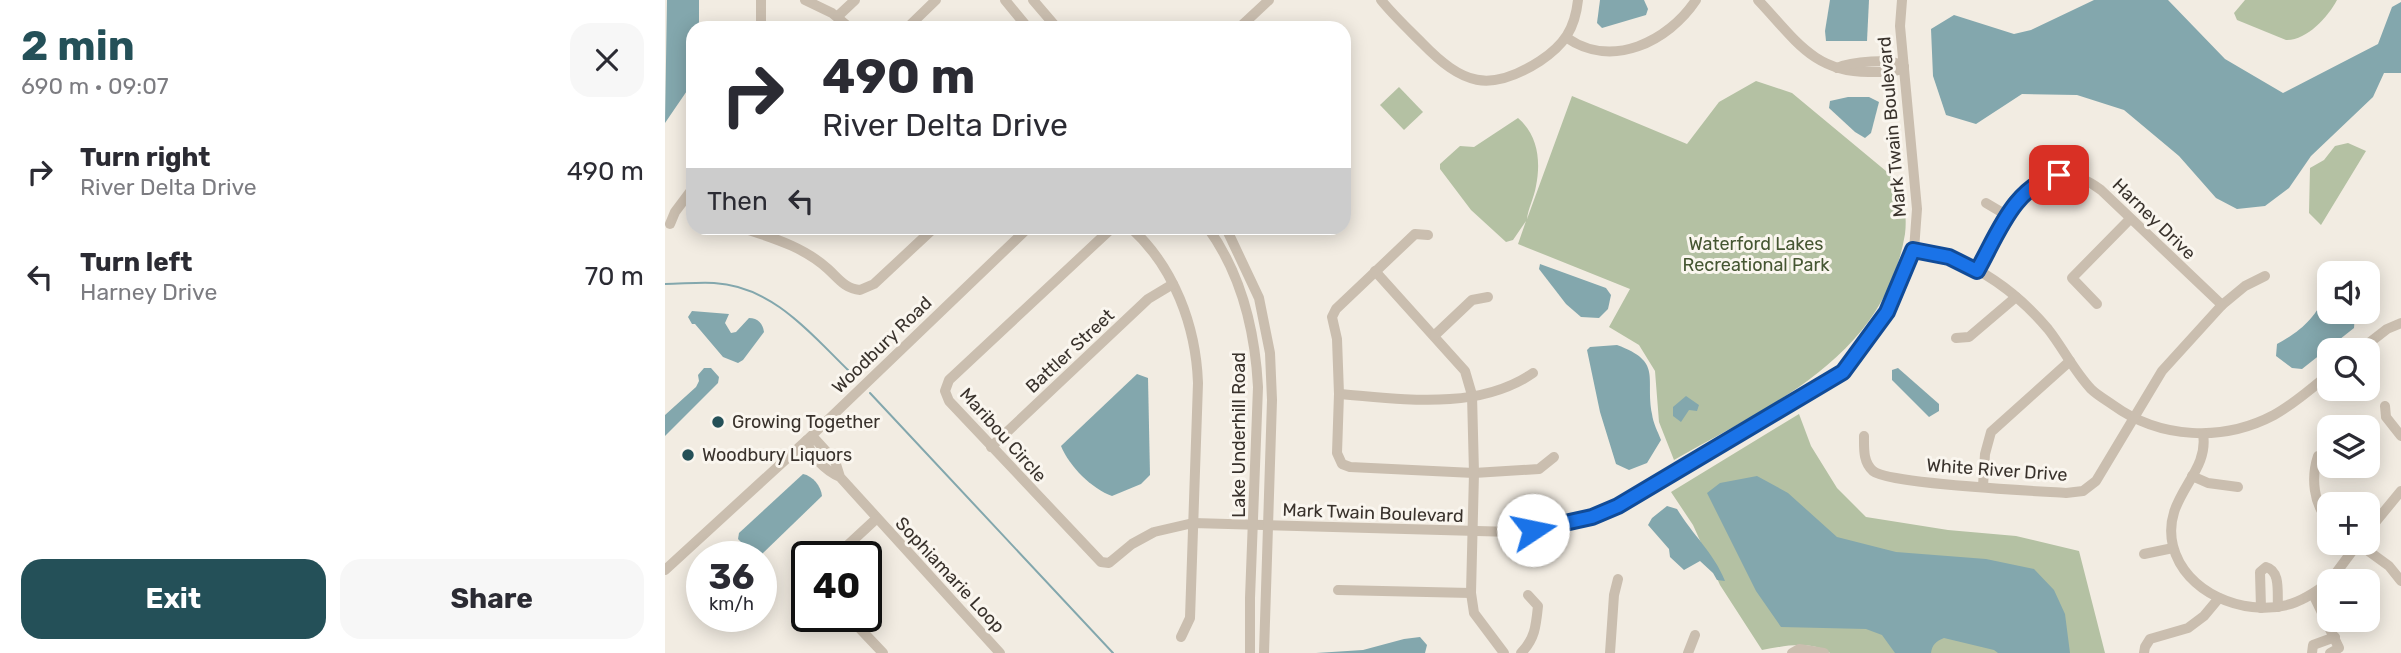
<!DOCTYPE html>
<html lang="en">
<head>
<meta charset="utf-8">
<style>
  :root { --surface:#fff; --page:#f7f7f7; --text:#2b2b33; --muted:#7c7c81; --accent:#245058 }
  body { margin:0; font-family:Rubik,sans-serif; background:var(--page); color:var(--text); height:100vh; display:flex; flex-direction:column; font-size:26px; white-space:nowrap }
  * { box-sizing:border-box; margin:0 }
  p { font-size:23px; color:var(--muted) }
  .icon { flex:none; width:38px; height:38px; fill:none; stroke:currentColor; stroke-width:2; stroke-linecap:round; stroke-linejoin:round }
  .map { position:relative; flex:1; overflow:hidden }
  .side { display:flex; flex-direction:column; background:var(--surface); width:665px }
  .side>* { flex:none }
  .banner { position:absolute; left:21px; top:21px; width:665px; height:214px; border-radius:21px; box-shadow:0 4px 18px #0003; background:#fff; color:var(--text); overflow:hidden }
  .tools { position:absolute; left:1652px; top:261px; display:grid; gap:14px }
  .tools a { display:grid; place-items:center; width:63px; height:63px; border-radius:14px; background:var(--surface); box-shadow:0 4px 18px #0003; font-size:35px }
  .speed { position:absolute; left:21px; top:541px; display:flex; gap:14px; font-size:35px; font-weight:700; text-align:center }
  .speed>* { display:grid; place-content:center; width:91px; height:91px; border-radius:50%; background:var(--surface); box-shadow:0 4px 18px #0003; line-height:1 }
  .speed small { font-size:18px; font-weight:400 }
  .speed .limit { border:4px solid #111; border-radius:10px; background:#fff; color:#111 }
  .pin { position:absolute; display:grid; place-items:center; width:60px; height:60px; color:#fff; margin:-30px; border-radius:14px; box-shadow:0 4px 10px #0006 }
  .me { position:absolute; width:77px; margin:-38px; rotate:79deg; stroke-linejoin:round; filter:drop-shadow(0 0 5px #0008) }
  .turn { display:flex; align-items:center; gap:24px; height:147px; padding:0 21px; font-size:32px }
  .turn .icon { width:91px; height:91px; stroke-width:2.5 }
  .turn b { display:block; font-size:49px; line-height:60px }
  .then { display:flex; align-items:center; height:66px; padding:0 21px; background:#0003; gap:14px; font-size:26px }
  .round { display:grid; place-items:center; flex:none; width:74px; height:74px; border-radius:21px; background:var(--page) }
  .overview { display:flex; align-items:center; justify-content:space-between; height:119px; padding:0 21px }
  h1 { font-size:42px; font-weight:700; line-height:52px; color:var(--accent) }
  .primary-button { display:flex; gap:14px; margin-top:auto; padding:14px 21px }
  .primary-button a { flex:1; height:80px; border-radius:21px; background:var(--accent); color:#fff; font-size:28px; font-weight:700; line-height:80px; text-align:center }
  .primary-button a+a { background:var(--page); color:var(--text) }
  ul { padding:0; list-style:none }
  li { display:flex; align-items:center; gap:21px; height:105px; padding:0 21px }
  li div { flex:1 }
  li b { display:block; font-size:26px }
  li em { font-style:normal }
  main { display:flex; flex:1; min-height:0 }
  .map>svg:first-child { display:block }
  .green { fill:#b4c1a3 }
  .water { fill:#83a7ad }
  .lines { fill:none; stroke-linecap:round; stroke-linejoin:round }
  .stream { stroke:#83a7ad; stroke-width:2 }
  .minor { stroke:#cabeaf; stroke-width:10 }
  .route-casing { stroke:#114b97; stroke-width:18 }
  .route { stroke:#1a73e8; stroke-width:12 }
  .poi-dot { fill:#245058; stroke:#faf6ef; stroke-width:2.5 }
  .labels { text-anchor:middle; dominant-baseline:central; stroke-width:6; stroke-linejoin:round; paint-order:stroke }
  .street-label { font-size:18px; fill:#39322c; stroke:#faf6ef }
  .park-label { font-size:18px; fill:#455632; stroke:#faf6ef }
  .poi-label { font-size:18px; fill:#39322c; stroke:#faf6ef; text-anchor:start }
</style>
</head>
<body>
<main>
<section class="side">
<div class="overview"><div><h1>2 min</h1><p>690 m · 09:07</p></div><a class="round"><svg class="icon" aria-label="close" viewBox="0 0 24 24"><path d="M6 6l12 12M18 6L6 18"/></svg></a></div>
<ul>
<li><svg class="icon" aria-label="right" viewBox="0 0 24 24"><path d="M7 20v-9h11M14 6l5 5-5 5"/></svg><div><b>Turn right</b><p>River Delta Drive</p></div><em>490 m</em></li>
<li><svg class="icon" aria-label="left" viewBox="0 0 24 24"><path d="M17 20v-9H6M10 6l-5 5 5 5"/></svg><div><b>Turn left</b><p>Harney Drive</p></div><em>70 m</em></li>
</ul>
<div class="primary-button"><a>Exit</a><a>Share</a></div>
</section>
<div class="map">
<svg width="1736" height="653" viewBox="0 0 1736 653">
  <rect width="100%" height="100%" fill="#f2ece2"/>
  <g class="green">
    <path d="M1580,0h92c-9,17 -31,41 -51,40l-49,-20 -3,-7z"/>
    <path d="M1091,81l36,12 112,93c0,15 3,33 1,48 -21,124 -133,170 -231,226l-15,-38 -4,-51 -16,-26 -30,-18 21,-38 -112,-45 8,-23 -13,19 -7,2 -35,-32 -31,-41v-5l20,-18 14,1 44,-29c20,17 23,43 18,68 -2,12 -8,23 -9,33l45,-123 115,48 32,-42z"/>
    <polygon points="734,87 758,112 739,130 715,105"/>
    <polygon points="1683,143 1701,151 1656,225 1644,213 1645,168 1659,160 1670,146"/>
    <path d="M1134,414l12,32 26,42 29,29 82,13 68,6 63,15 26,102h-275c-20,-13 -46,-7 -68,-3l-42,-65 -27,-60 -22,-33z"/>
  </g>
  <g class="water">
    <polygon points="2,0 34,0 34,28 28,28 28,82 0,123"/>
    <polygon points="935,0 979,0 983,9 981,15 937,28 932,23"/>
    <polygon points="1165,0 1204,0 1202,41 1161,41 1160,31"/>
    <polygon points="1429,0 1503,0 1560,59 1618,93 1713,44 1727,7 1736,2 1736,73 1719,73 1708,97 1646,156 1624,188 1600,206 1572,209 1551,198 1514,156 1459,110 1412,95 1357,94 1311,124 1281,115 1268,76 1266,29 1289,15 1349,34 1366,30"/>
    <polygon points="1183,97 1204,97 1214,102 1206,133 1200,138 1190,132 1164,108 1165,101"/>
    <polygon points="875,264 941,288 946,295 943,309 934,318 916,317 901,304 874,269"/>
    <path d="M1664,292v20h26l-1,16 -52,41 -10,-1 -16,-12 1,-12c29,-16 35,-25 52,-52z"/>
    <path d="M27,311l37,3 -4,9 6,10 5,-1 13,-14c9,0 14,6 15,14l-21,28 -5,3 -15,-6 -28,-33h-3l-4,-7z"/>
    <path d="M952,345c46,17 28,32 35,69 1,9 6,18 9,26l-14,23 -18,7 -13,-6 -16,-52 -13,-62 3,-3z"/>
    <polygon points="39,368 46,368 54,377 53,383 0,436 0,415 31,387 34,381 33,375"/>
    <polygon points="1233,368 1274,404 1274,411 1264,417 1227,380 1227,370"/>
    <path d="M472,374l11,4 2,97 -9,9 -29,12c-20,-7 -43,-30 -51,-50z"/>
    <polygon points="1021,396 1034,405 1032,411 1024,410 1016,422 1008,416 1008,407"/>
    <path d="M138,474c10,2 18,12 19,22l-62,60h-6l-16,-17 1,-6z"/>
    <path d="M1092,476l31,17 49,44 59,15 90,7 48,10 20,21 11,24 5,39h-72l-4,-3 -50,-12c-8,3 -12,7 -13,15h-36l-13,-18 -16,-6 -85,-2 -25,-36 -49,-98 13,-10z"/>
    <path d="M1002,506l10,3c15,25 37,44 48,72l-8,-1 -4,-7 -13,-12 -16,9 -14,-13 -1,-8 -21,-24 4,-7z"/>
    <polygon points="755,637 762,645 760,653 651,653 698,650 739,639"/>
  </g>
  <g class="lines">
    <g class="stream">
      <path d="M0,284c16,0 33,-2 49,-1 58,3 96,50 134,87"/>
      <polyline points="205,393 448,653"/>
    </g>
    <g class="minor">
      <polyline points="96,0 96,28"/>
      <polyline points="140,0 167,13 185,28"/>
      <polyline points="340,0 363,28"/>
      <polyline points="368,0 392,28"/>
      <path d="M716,0c12,15 27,29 41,43 40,41 67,51 118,18 24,-16 35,-32 38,-61"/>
      <path d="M1093,0c37,39 56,74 115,72 11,0 22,1 31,-5"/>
      <polyline points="173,16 190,0"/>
      <polyline points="242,28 271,0"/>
      <polyline points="574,28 604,0"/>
      <path d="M902,38c45,31 101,4 129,-38"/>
      <path d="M1172,68c13,-6 56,-11 67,-1"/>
      <polyline points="1321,203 1343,216"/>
      <polyline points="5,224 10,212 28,188"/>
      <path d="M78,228c30,10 61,19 85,41 10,9 17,20 32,21l14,-6 60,-56"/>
      <path d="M447,228l-163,152 -4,11 4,10 152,161 8,1 23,-19 22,-12 39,-9 320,9c37,-5 71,-12 105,-26l225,-135 44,-59 27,-62 3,-41 -17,-183 2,-26"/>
      <path d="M466,228c43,39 65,98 67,155l-8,235 -9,19"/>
      <path d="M543,228c34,47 47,102 50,159l-8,211v55"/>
      <polyline points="561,228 594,298 605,353 607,400 599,653"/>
      <polyline points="763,235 750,234 671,309 667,317 672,339 674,394 672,453 677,464 685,467 809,473 874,469 889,457"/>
      <path d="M1249,250c11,2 25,3 36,7 38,15 72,41 98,72 15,19 26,42 43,60 6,6 15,11 22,16 47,34 110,37 161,10 20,-11 37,-26 55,-41"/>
      <polyline points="710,271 800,371 807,395 809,473 806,593 809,613 839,653"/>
      <path d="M1312,271c26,-46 58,-131 124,-81l121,115"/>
      <polyline points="1432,304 1407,278 1465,219"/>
      <polyline points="770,335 807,300 823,297"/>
      <polyline points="1291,338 1304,337 1351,297"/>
      <polyline points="1695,350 1722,329 1736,323"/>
      <path d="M674,394c63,5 139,17 194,-21"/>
      <polyline points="1720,406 1721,417 1736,436"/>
      <path d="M1538,434c7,41 -42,63 -30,112 12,47 70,70 114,59 16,-4 29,-13 42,-23"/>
      <path d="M1199,436c0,13 -1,26 9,35 16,13 163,20 193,22l17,-2 13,-10 66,-110 60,-66 23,-19 20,-10"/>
      <polyline points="326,447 483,299 508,284"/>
      <path d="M1653,456c-7,21 -5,48 11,65"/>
      <polyline points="1527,476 1543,483 1573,487"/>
      <path d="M175,477l-5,-16 -19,-21h-9c2,15 19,31 33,37l160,176"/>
      <polyline points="1318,486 1320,454 1326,432 1405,361"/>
      <polyline points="1703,531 1736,491"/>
      <polyline points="1691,542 1724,566 1736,581"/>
      <polyline points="1479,554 1508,548"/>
      <polyline points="171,556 211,519"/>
      <polyline points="0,570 142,440 363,228"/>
      <polyline points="1665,581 1694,542"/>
      <polyline points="673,590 806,593"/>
      <polyline points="1648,594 1674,648 1665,653"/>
      <path d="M1596,608l-1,-36 6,-5c15,4 11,26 12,40"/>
      <polyline points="183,616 218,653"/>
      <path d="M856,653c14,-14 15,-27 17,-47l-10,-11"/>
      <polyline points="945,653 949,595 953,579"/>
      <polyline points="1023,653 1030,635"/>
      <polyline points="1127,653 1134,649 1159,653"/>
      <polyline points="1479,653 1480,647 1485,639 1523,628 1539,616 1554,598"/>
      <polyline points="1647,653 1648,645 1670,637"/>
    </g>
  </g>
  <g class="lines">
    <g class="route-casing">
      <path id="route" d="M868,530l59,-13 26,-11 225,-134 44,-60 26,-62 36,7 28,14c21,-37 37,-86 82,-96"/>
    </g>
    <use href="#route" class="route"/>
  </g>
  <g class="poi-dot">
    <circle cx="53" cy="422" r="7"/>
    <circle cx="23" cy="455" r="7"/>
  </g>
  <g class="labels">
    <g class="street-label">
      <text transform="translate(1227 127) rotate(-95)">Mark Twain Boulevard</text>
      <text transform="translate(1489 219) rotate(44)">Harney Drive</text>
      <text transform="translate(217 345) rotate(-44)">Woodbury Road</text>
      <text transform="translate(405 351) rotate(-43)">Battler Street</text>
      <text transform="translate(338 435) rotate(48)">Maribou Circle</text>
      <text transform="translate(574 435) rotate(-90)">Lake Underhill Road</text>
      <text transform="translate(1332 470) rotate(4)">White River Drive</text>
      <text transform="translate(708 513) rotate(2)">Mark Twain Boulevard</text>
      <text transform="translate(285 575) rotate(47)">Sophiamarie Loop</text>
    </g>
    <g class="park-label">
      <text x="1091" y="244">Waterford Lakes<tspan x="1091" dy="21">Recreational Park</tspan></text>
    </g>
    <g class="poi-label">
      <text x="67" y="422">Growing Together</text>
      <text x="37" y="455">Woodbury Liquors</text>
    </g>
  </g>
</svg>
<div class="tools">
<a><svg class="icon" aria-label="sound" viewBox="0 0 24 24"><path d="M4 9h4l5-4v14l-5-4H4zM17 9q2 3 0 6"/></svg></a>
<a><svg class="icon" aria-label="search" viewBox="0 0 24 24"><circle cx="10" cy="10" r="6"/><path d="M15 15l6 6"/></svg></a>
<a><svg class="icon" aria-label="layers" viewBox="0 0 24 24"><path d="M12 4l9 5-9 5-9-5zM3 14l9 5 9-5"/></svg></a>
<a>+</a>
<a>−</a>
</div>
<div class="speed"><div>36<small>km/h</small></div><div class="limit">40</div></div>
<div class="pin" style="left:1394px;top:175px;background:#d93025"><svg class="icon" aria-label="arrive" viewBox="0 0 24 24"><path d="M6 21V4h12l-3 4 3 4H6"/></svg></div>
<svg class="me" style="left:868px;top:530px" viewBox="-20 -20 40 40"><circle r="19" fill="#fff"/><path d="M0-13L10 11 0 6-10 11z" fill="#1a73e8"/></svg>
<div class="banner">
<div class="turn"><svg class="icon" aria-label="right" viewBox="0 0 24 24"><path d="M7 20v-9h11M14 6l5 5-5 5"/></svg><div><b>490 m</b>River Delta Drive</div></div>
<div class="then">Then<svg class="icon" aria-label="left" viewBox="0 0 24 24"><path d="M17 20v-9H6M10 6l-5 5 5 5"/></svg></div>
</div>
</div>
</main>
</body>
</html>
